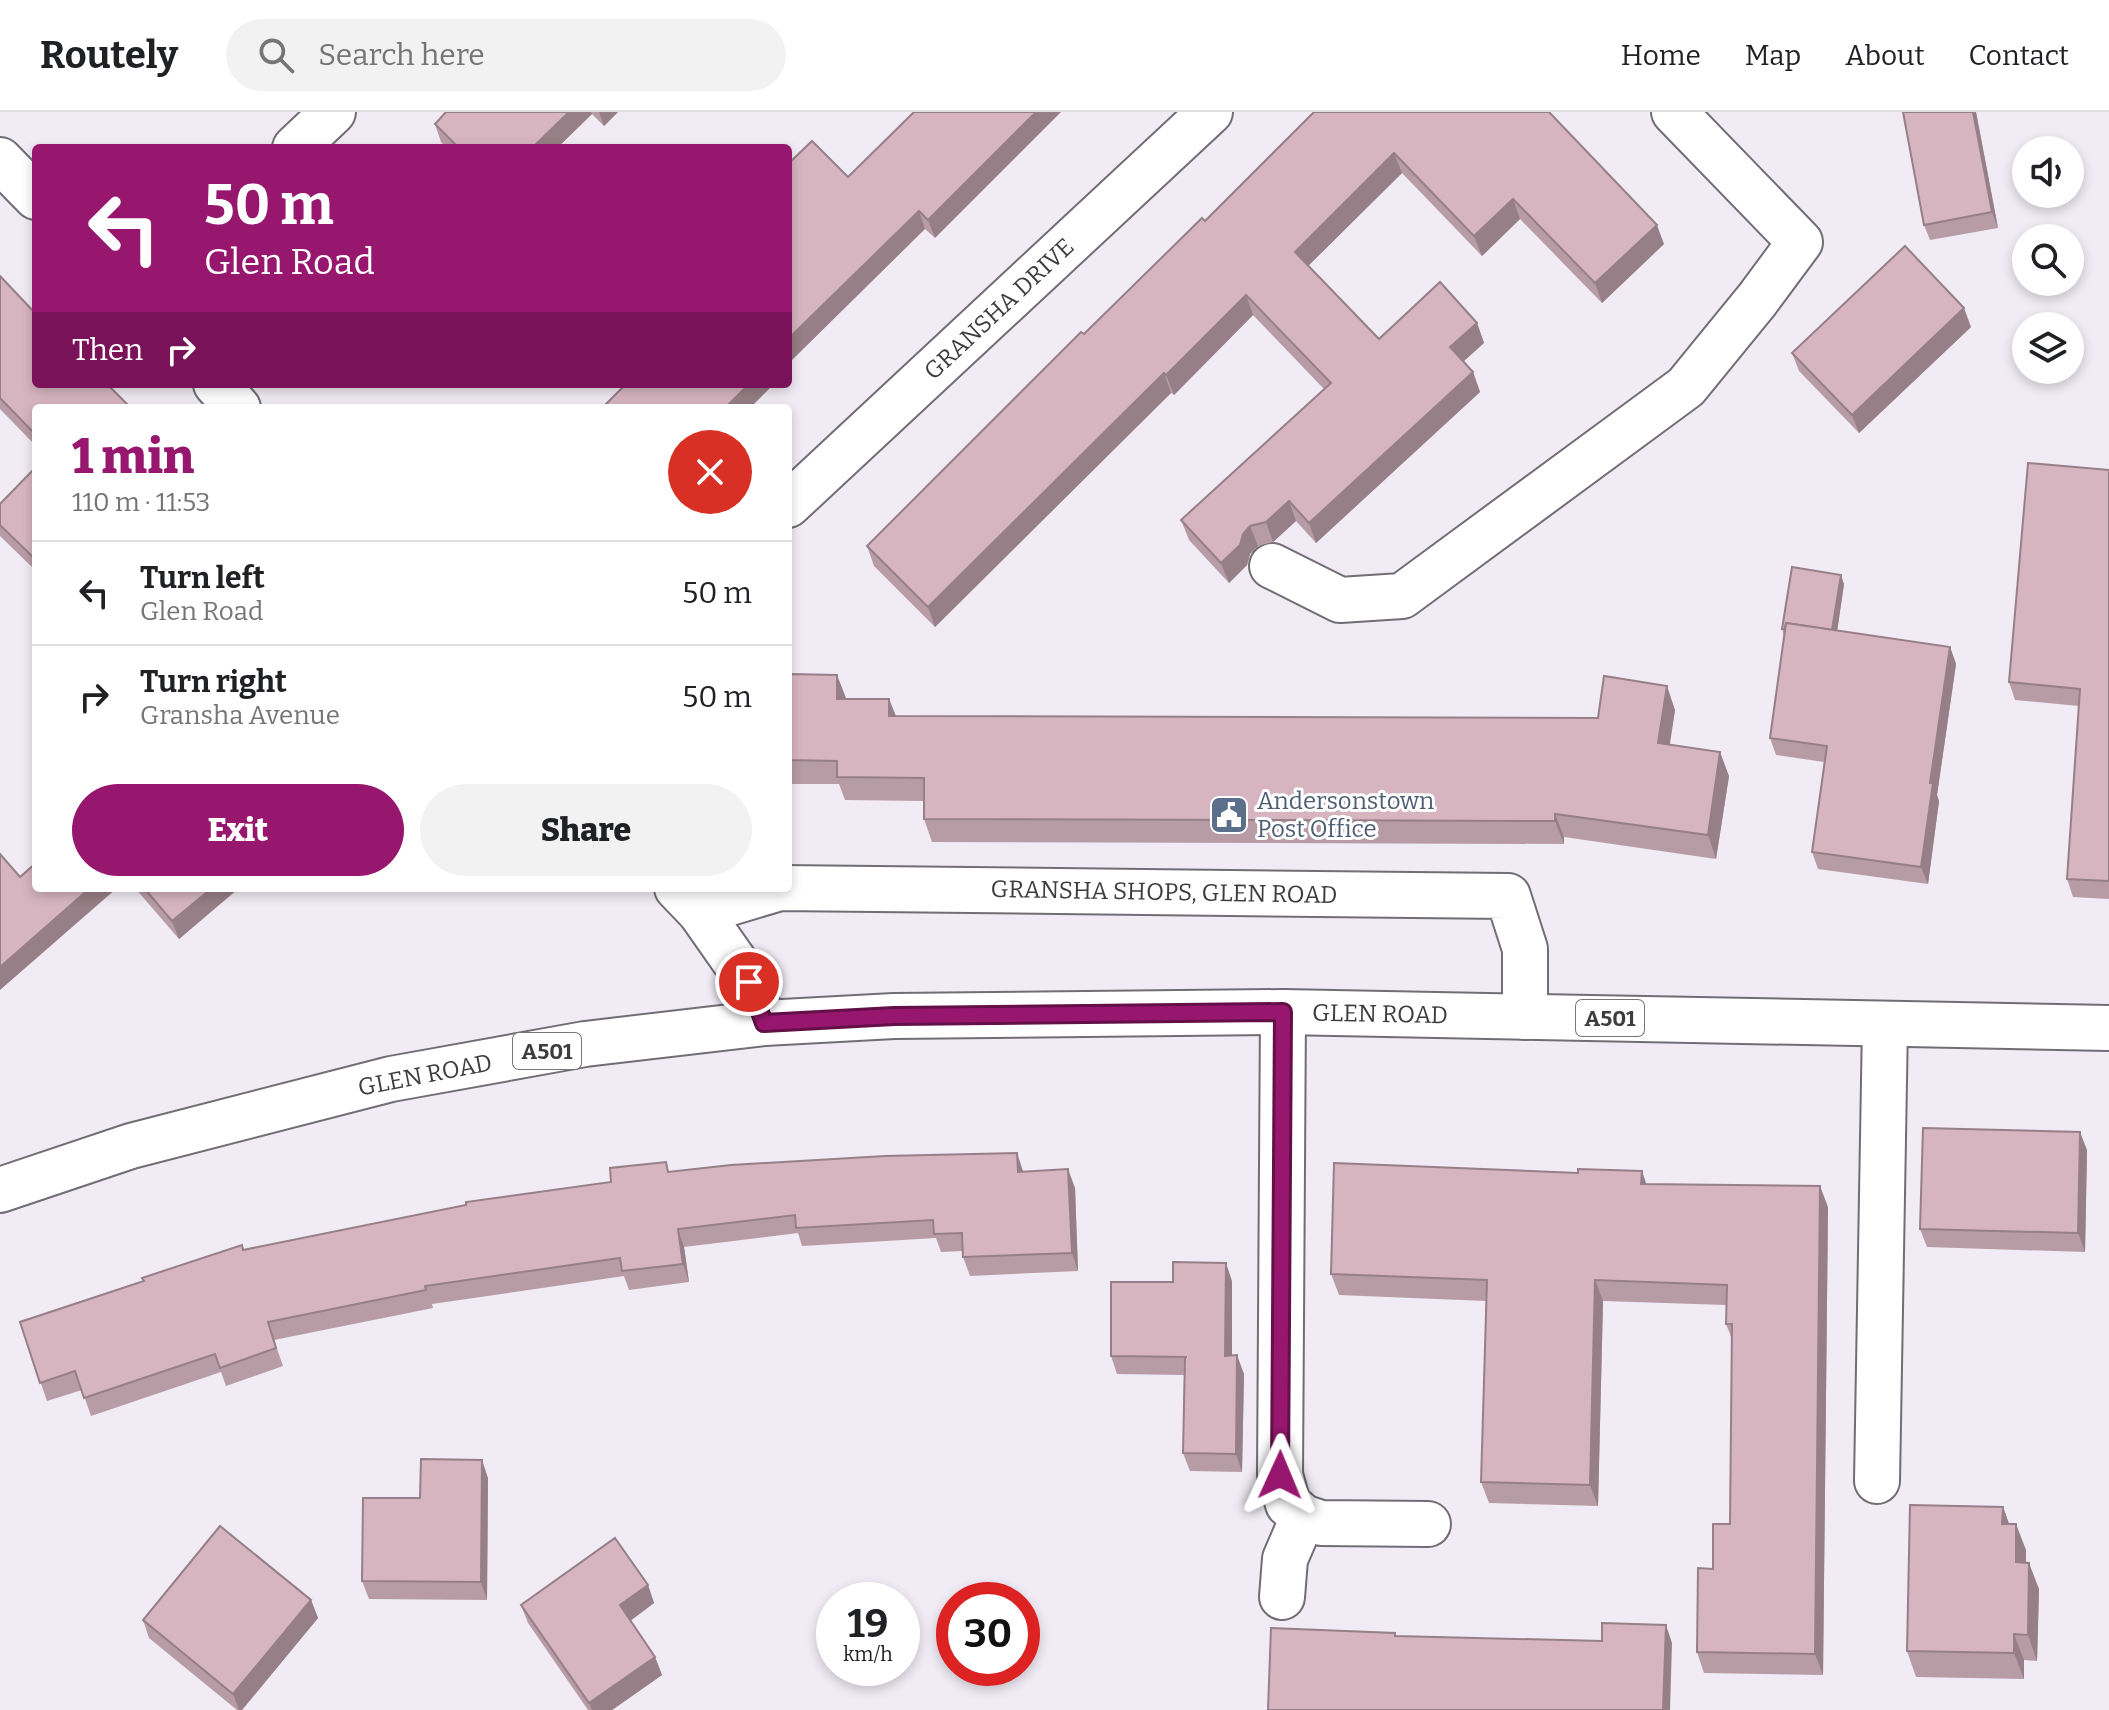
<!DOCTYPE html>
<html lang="en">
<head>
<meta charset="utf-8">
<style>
  :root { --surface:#fff; --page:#f2f2f2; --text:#202124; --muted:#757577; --line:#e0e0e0; --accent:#98176e }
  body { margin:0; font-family:Bitter,serif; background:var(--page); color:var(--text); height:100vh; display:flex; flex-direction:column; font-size:30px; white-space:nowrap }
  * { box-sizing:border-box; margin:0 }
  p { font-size:26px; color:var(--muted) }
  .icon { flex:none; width:44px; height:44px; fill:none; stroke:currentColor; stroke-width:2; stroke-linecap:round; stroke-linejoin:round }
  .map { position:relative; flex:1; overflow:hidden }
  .details { position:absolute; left:32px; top:292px; width:760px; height:488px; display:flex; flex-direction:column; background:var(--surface); border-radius:8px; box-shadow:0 4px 12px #0003 }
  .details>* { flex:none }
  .top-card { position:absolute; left:32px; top:32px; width:760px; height:244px; border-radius:8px; box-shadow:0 4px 12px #0003; background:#98176e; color:#fff; overflow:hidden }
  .fabs { position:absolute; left:2012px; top:24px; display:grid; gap:16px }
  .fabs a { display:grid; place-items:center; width:72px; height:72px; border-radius:50%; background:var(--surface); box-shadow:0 4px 12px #0003; font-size:40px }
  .speed { position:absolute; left:816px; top:1470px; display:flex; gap:16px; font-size:40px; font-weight:700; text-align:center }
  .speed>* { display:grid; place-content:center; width:104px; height:104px; border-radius:50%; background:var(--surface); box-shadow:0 4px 12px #0003; line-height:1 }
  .speed small { font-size:20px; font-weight:400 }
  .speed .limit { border:12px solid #d22; background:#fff; color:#111 }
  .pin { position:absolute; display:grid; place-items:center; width:68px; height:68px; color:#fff; margin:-34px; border:4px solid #fff; border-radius:50%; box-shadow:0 2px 8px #0007 }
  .me { position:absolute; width:88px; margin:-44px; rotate:1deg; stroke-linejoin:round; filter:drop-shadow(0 0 6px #0008) }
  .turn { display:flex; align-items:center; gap:28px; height:168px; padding:0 40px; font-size:36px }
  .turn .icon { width:104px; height:104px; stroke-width:2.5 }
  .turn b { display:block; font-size:56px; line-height:68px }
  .then { display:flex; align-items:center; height:76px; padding:0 40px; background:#0003; gap:16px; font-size:30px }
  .round { display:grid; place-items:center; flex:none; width:84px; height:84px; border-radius:42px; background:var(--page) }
  .overview { display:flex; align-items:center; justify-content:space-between; height:136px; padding:0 40px }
  h1 { font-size:48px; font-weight:800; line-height:60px; color:var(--accent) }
  .action { display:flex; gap:16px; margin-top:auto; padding:16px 40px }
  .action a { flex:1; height:92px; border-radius:48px; background:var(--accent); color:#fff; font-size:32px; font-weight:800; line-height:92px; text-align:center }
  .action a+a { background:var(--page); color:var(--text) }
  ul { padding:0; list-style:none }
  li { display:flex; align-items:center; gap:24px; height:104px; padding:0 40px; border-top:2px solid var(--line) }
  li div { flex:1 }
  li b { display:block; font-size:30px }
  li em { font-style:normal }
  header { display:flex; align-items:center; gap:48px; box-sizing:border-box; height:112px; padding:0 40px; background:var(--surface); border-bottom:2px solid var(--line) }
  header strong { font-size:38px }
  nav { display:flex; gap:44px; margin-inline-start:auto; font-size:28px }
  .search { width:560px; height:72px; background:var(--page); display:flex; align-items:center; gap:20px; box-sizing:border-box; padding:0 28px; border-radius:44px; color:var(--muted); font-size:30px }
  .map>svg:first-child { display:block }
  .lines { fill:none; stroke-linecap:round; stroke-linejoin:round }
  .minor-casing { stroke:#716d75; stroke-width:48 }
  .major-casing { stroke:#716d75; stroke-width:48 }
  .minor { stroke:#fff; stroke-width:44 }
  .major { stroke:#fff; stroke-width:44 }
  .wall { fill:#b89ca5 }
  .shaded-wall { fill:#967f86 }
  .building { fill:#d6b5c0; stroke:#967f86; stroke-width:2 }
  .route-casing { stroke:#630f48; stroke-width:20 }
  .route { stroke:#98176e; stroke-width:14 }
  .labels { text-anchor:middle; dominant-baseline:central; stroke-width:6; stroke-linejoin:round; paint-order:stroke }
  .shield { fill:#fff; stroke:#787679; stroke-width:2 }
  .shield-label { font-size:22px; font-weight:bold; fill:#3e3c3f }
  .street-label { font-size:24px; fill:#3e3c3f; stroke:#fff }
  .service-label { font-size:24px; fill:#4e5e75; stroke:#fff; text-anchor:start }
</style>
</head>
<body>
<header>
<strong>Routely</strong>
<div class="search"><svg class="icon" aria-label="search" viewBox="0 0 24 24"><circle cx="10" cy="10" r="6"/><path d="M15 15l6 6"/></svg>Search here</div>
<nav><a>Home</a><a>Map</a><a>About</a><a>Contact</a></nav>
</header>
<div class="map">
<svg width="2109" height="1598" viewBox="0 0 2109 1598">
  <rect width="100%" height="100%" fill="#f0ebf4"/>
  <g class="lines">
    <g class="minor-casing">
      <g id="minor">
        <polyline points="295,36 333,0"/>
        <polyline points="0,48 36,85"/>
        <polyline points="216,272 238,296"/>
        <polyline points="788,393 1210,0"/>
        <polyline points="1272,454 1340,488 1402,484 1686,275 1757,188 1800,130 1674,0"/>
        <polyline points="677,776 700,800 749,870 764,911"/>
        <polyline points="700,800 780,776 1508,784 1525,837 1525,905"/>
        <polyline points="1283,900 1280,1363 1288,1392 1303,1405 1321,1411 1428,1412"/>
        <polyline points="1877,1369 1885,912"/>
        <polyline points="1282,1485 1285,1447 1303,1405"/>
      </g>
    </g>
    <g class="major-casing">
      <polyline id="major" points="0,1078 131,1034 391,967 585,932 764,911 894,904 1283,900 2109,916"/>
    </g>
    <use href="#minor" class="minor"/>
    <use href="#major" class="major"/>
  </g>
  <g class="wall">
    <polygon points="446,0 618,0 604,14 592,2 557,36 447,36 441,30 435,12"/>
    <polygon points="914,0 935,126 925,117 848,65"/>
    <polygon points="1314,0 1664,132 1602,191 1520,107 1482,144 1402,61 1308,154 1379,227 1477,211 1484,231 1463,250 1473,260 1480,280 1316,431 1296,409 1273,430 1258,434 1250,442 1247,453 1229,471 1189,428 1181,408 1324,277 1253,203 1174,283 1171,281 935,515 874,454 867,434 1084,222 1205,109"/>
    <polygon points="1976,0 1998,116 1930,128 1924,113"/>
    <polygon points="0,164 36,202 36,334 0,297"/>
    <polygon points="1971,215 1859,321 1799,259 1792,241"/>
    <polygon points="36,355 36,459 0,424 0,392"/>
    <polygon points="2109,358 2109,787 2073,785 2067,767 2079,594 2015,588 2009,570"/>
    <polygon points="1844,472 1837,519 1950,535 1956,552 1937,683 1939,689 1928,772 1818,757 1812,740 1824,650 1776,643 1770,626 1784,524 1782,517"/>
    <polygon points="788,562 846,587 889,587 896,604 1598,606 1675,598 1670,632 1729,664 1716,747 1564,725 1564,732 932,730 924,707 924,689 845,688 839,672 788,672"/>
    <polygon points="135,776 239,776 179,827"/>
    <polygon points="2087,1038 2085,1140 1927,1135 1920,1117"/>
    <polygon points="1023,1059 1075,1076 1078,1159 970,1164 963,1145 963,1139 941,1140 936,1126 802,1134 798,1121 684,1135 689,1170 629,1178 624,1164 432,1192 433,1196 274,1228 283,1254 226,1274 221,1260 91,1304 82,1278 47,1289 20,1210 243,1138 670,1060"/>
    <polygon points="1642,1059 1646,1073 1828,1095 1823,1563 1704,1561 1697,1540 1713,1457 1730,1412 1732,1227 1726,1212 1726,1193 1603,1189 1598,1394 1489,1391 1481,1370 1486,1189 1339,1183 1331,1162 1578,1061"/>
    <polygon points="1232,1169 1232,1244 1244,1262 1242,1360 1190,1359 1183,1341 1184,1263 1117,1262 1111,1244 1173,1170"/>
    <polygon points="488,1366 487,1488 369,1487 362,1469 420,1386"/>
    <polygon points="2003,1395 2009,1412 2026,1438 2026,1451 2039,1477 2037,1549 2024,1548 2024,1567 1916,1565 1907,1539"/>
    <polygon points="648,1473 654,1491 630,1509 655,1545 662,1563 612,1598 588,1598 528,1511 521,1493"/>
    <polygon points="311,1488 318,1506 242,1598 237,1598 149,1526 143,1508"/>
  </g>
  <g class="shaded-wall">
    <polygon points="569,0 591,0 592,2 557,36 532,36"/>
    <polygon points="599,0 618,0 604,14"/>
    <polygon points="1036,0 1061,0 935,126 928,108"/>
    <polygon points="1973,0 1976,0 1998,116 1992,100"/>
    <polygon points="1394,41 1402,61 1302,160 1295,140"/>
    <polygon points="1513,87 1520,107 1482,144 1474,124"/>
    <polygon points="919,99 925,117 788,252 788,227"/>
    <polygon points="1657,113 1664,132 1602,191 1595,171"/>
    <polygon points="1246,183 1253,203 1174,283 1166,263"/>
    <polygon points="1964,196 1971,215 1859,321 1852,303"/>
    <polygon points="1477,211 1484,231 1457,255 1450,235"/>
    <polygon points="1473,260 1480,280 1316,431 1309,411"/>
    <polygon points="1164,261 1171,281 935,515 928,495"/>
    <polygon points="749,272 774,272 750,296 725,296"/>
    <polygon points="1289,389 1296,409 1273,430 1266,410"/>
    <polygon points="1250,414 1258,434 1250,442 1247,453 1229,471 1221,451"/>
    <polygon points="1841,463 1844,472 1835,534 1831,524"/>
    <polygon points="1950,535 1956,552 1937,683 1939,689 1928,772 1921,755 1930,671"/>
    <polygon points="837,563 846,586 846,611 837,587"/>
    <polygon points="1667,574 1675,598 1666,654 1658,631"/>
    <polygon points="889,587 898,610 889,604"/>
    <polygon points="1720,640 1729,664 1716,747 1708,723"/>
    <polygon points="1555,702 1564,725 1564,732 1555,709"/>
    <polygon points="90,776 117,776 0,878 0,855"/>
    <polygon points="212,776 239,776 179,827 172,809"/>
    <polygon points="2080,1020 2087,1038 2085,1140 2078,1121"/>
    <polygon points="1017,1041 1023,1059 1018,1060"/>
    <polygon points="1068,1057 1075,1076 1078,1159 1072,1141"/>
    <polygon points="1642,1059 1649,1080 1641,1072"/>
    <polygon points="1820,1074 1828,1095 1823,1563 1815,1542"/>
    <polygon points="678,1117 684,1135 689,1170 683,1152"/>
    <polygon points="1226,1151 1232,1169 1232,1262 1225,1244"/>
    <polygon points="1595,1168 1603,1189 1598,1394 1590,1373"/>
    <polygon points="1237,1243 1244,1262 1242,1360 1236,1342"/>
    <polygon points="482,1348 488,1366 487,1488 481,1470"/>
    <polygon points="2003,1395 2012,1420 2002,1412"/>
    <polygon points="2016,1412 2026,1438 2025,1476 2016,1450"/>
    <polygon points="2029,1451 2039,1477 2037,1549 2028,1523"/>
    <polygon points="648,1473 654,1491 626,1512 620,1493"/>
    <polygon points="311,1488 318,1506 242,1598 239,1598 233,1582"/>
    <polygon points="1666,1513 1672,1531 1670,1598 1663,1598"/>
    <polygon points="2014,1522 2024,1548 2024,1567 2014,1541"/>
    <polygon points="655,1545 662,1563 612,1598 592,1598 589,1591"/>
  </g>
  <g class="building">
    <polygon points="446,0 569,0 532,36 459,36 435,12"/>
    <polygon points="914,0 1036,0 928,108 919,99 788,227 788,52 812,29 848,65"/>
    <polygon points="1314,0 1549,0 1657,113 1595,171 1513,87 1474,124 1394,41 1295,140 1379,227 1440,170 1477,211 1450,235 1473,260 1309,411 1289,389 1266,410 1250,414 1243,422 1240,433 1221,451 1181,408 1331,271 1246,183 1166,263 1164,261 928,495 867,434 1081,220 1084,222 1202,106 1205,109"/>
    <polygon points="1903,0 1973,0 1992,100 1924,113"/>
    <polygon points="1905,134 1964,196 1852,303 1792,241"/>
    <polygon points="0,164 36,202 36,272 107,272 131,296 36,296 36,323 0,286"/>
    <polygon points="626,272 749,272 725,296 602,296"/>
    <polygon points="2028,351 2109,358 2109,769 2067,767 2080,577 2009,570"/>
    <polygon points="36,355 36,448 0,413 0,392"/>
    <polygon points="1792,455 1841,463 1832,518 1786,511 1785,517 1782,517"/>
    <polygon points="1786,511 1950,535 1930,671 1933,671 1921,755 1812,740 1827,634 1770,626"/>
    <polygon points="788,562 837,563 837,587 889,587 889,604 1598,606 1604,564 1667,574 1658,631 1720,640 1708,723 1555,702 1555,709 924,707 924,666 837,665 837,649 788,648"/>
    <polygon points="0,742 20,765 36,751 36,776 90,776 0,855"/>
    <polygon points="144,776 212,776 172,809"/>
    <polygon points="1923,1016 2080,1020 2078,1121 1920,1117"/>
    <polygon points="1017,1041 1018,1060 1068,1057 1072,1141 963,1145 962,1121 934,1122 933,1108 796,1116 795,1103 678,1117 683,1152 622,1159 620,1146 425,1174 426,1178 268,1210 276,1236 220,1256 215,1242 84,1286 75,1259 40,1271 20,1210 144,1169 142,1166 242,1133 243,1138 466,1093 466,1090 611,1070 610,1056 666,1050 668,1060 731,1053 885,1044"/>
    <polygon points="1334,1051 1578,1061 1578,1057 1642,1059 1641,1072 1820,1074 1815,1542 1697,1540 1698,1456 1713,1457 1713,1412 1730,1412 1732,1212 1726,1212 1727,1173 1595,1168 1590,1373 1481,1370 1487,1168 1331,1162"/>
    <polygon points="1173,1150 1226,1151 1225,1244 1237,1243 1236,1342 1183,1341 1185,1245 1187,1245 1111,1244 1111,1170 1173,1170"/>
    <polygon points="421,1347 482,1348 481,1470 362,1469 363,1386 420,1386"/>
    <polygon points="1910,1393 2003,1395 2002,1412 2016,1412 2016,1450 2029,1451 2028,1523 2014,1522 2014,1541 1907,1539"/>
    <polygon points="220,1414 311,1488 233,1582 143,1508"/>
    <polygon points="615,1426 648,1473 620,1493 655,1545 589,1591 521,1493"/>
    <polygon points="1602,1511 1666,1513 1663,1598 1268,1598 1271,1516 1395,1521 1395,1524 1602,1529"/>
  </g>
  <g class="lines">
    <g class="route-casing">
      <polyline id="route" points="749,870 764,911 894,904 1283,900 1280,1363"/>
    </g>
    <use href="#route" class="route"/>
  </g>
  <defs>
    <g id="civic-square" transform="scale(2)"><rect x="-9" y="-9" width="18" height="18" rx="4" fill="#5c6f8a" stroke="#fff"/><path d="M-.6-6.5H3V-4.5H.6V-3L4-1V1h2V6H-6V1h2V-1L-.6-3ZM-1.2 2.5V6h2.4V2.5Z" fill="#fff"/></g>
  </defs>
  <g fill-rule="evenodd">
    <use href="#civic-square" x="1229" y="703"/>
  </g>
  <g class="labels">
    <g class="shield">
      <rect x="1576" y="888" width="68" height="36" rx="6"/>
      <rect x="513" y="921" width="68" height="36" rx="6"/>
    </g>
    <g class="shield-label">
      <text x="1610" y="906">A501</text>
      <text x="547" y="939">A501</text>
    </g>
    <g class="street-label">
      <text transform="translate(999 197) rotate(-43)">GRANSHA DRIVE</text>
      <text transform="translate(1164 780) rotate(1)">GRANSHA SHOPS, GLEN ROAD</text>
      <text transform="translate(1380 902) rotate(1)">GLEN ROAD</text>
      <text transform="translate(425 963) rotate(-11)">GLEN ROAD</text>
    </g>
    <g class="service-label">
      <text x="1257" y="689">Andersonstown<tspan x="1257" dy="28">Post Office</tspan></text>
    </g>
  </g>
</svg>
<div class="fabs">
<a><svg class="icon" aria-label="sound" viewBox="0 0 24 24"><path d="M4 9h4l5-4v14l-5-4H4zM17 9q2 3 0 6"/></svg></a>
<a><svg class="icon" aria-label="search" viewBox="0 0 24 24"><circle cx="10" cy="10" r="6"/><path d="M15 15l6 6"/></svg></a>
<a><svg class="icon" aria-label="layers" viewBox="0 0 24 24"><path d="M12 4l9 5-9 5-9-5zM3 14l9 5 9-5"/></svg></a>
</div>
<div class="speed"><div>19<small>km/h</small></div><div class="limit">30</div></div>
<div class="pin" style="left:749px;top:870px;background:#d93025"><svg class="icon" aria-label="arrive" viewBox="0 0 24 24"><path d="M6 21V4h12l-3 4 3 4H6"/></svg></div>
<svg class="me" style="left:1280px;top:1363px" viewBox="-20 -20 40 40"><path d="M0-17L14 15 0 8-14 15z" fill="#98176e" stroke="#fff" stroke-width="4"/></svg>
<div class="top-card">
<div class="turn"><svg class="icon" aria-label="left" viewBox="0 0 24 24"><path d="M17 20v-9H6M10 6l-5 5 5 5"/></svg><div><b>50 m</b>Glen Road</div></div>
<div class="then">Then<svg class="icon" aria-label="right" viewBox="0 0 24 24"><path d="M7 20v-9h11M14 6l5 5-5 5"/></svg></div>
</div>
<section class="details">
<div class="overview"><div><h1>1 min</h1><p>110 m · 11:53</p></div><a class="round" style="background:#d93025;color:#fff"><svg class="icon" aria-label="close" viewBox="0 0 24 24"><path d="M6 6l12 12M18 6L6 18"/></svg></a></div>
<ul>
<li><svg class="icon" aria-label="left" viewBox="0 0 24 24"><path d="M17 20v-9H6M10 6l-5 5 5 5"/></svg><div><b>Turn left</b><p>Glen Road</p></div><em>50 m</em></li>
<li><svg class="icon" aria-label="right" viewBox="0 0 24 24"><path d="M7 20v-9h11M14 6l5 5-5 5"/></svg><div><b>Turn right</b><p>Gransha Avenue</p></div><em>50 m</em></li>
</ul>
<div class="action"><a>Exit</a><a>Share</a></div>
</section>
</div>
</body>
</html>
